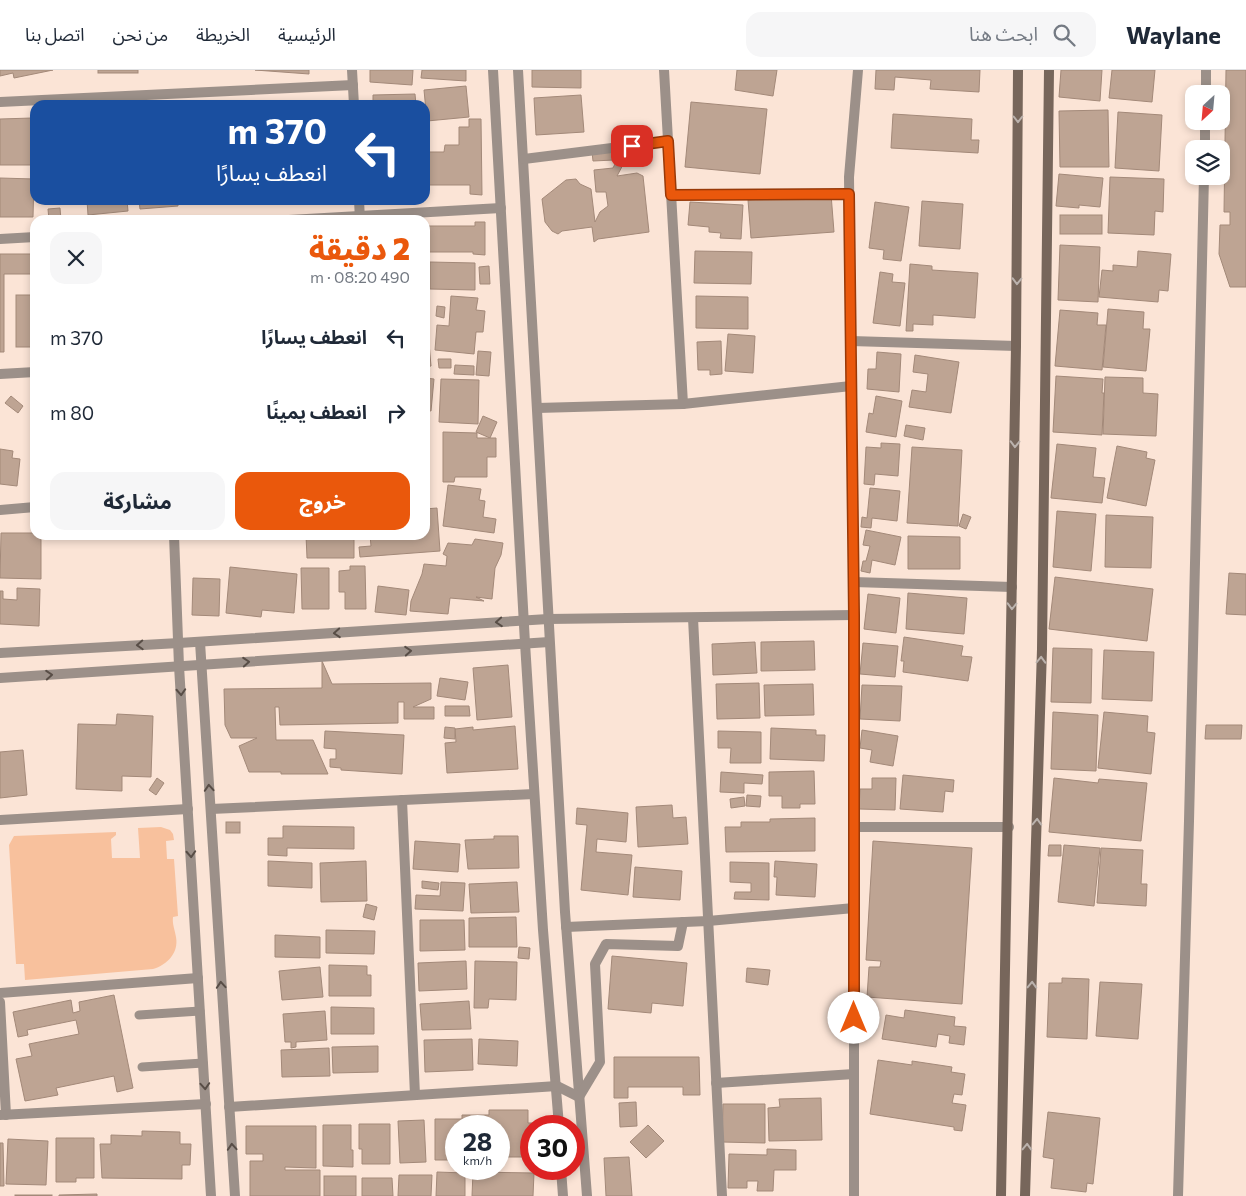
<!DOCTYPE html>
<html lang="ar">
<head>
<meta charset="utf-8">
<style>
  :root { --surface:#fff; --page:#f6f6f7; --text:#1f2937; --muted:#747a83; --line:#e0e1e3; --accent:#ea580c }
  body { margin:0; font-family:Commissioner,"Noto Sans Arabic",sans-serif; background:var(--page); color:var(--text); direction:rtl; height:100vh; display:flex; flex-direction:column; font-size:19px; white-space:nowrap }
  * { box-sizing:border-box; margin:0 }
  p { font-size:16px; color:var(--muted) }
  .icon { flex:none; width:28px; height:28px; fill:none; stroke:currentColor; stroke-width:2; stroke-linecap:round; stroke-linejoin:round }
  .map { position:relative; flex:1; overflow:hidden; direction:ltr }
  .side { position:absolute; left:30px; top:145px; width:400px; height:325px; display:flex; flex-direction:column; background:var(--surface); border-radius:15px; box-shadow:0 2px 8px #0003; direction:rtl }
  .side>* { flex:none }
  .guide { position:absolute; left:30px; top:30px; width:400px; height:105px; border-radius:15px; box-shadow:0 2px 8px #0003; direction:rtl; background:#1a4fa0; color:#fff; overflow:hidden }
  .needle { width:32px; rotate:206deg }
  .buttons { position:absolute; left:1185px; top:15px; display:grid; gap:10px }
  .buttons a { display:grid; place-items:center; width:45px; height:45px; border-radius:10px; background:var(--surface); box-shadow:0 2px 8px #0003; font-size:25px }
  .speed { position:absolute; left:445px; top:1045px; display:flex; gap:10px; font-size:25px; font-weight:700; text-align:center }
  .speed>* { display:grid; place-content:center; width:65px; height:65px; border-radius:50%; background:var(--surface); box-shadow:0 2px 8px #0003; line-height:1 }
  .speed small { font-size:12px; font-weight:400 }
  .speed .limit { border:8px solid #d22; background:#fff; color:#111 }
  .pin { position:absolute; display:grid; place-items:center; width:42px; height:42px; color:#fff; margin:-21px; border-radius:10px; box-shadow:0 2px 8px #0006 }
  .me { position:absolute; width:55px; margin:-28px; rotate:0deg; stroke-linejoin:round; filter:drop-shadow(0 0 4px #0008) }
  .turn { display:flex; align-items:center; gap:18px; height:105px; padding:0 20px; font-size:22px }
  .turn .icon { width:65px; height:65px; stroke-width:2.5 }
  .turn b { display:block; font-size:35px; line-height:42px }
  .round { display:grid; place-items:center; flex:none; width:52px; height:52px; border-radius:15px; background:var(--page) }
  .overview { display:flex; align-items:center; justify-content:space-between; height:85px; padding:0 20px }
  h1 { font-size:30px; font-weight:800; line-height:38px; color:var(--accent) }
  .action { display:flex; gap:10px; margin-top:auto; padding:10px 20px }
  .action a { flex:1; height:58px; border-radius:15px; background:var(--accent); color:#fff; font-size:20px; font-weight:800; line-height:58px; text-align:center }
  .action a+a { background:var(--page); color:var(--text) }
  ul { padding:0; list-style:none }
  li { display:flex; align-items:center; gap:15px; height:75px; padding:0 20px }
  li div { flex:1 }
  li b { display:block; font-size:19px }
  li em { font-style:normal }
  header { display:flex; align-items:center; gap:30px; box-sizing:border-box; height:70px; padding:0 25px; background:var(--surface); border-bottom:1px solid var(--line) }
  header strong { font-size:24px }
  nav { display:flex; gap:28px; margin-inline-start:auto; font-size:18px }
  .search { width:350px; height:45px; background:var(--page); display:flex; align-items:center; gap:12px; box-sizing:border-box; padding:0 18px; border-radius:15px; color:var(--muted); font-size:19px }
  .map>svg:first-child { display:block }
  .green { fill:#f8c19d }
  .building { fill:#bea493; stroke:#a38979 }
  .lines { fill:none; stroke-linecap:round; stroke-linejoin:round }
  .lane { stroke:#9c9089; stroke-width:9 }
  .street { stroke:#9c9089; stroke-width:10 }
  .secondary { stroke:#77665b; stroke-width:10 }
  .oneway { stroke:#bbb2ad }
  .oneway2 { stroke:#584d46 }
  .route-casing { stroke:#983908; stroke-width:12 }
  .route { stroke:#ea580c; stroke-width:9 }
</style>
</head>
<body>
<header>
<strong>Waylane</strong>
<div class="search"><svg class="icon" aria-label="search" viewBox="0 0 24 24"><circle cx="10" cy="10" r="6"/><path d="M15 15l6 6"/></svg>ابحث هنا</div>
<nav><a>الرئيسية</a><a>الخريطة</a><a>من نحن</a><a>اتصل بنا</a></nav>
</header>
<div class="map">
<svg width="1246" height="1126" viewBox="0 0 1246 1126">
  <rect width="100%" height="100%" fill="#fbe4d6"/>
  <path class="green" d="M161,757l9,3 3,4 1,6 -8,1 1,18h7l4,57 -5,1c-1,7 2,13 3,20 3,16 -9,28 -23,32l-128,11 -1,-16h-8l-7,-119 5,-9 102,-4v3l-5,4 1,19h28l-2,-30z"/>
  <g class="building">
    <polygon points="0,0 53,0 14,8 13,3 0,6"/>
    <rect x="98" y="0" width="40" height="3"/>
    <polygon points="255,0 309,0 309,4"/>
    <polygon points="370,0 413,0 412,15 370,12"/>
    <polygon points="422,0 466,0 466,11 421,8"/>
    <polygon points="532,0 581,0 581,18 532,17"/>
    <polygon points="737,0 777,0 773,26 735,20"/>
    <polygon points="876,0 980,0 979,22 930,19 931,10 895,7 894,20 875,19"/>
    <polygon points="1061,0 1102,0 1100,31 1059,27"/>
    <polygon points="1112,0 1155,0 1152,32 1109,28"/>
    <polygon points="1226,0 1246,0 1246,217 1230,217 1219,184 1220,155 1230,155 1230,142 1224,142"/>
    <polygon points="466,16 469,47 427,51 424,20"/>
    <polygon points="415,24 416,35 373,35 373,25"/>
    <polygon points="581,25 584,62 536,65 534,28"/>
    <polygon points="263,31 326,32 326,35 263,35"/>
    <polygon points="691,32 767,39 760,104 685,97"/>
    <polygon points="1108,40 1109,97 1060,97 1059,41"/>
    <polygon points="1118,42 1162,45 1159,101 1115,98"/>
    <polygon points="893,44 972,49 971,70 979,70 978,83 891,78"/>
    <polygon points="32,48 32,95 0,95 0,49"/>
    <polygon points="469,49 481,49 482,125 470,124 470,115 428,115 428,82 444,82 445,75 459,75 459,57 469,57"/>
    <polygon points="613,81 614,90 593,91 592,82"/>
    <polygon points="626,89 617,106 637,103 643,106 649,162 598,169 594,172 592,157 562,161 558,164 552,161 545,152 542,129 566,110 576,109 580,114 591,119 595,152 600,142 608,136 606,122 596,122 594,100 613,98 617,90"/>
    <polygon points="1059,104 1103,108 1100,137 1079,135 1079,138 1056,136"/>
    <polygon points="1110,107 1164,109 1163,142 1155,141 1154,165 1108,163"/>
    <polygon points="0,108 34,109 33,147 0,147"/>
    <polygon points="831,124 834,162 751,168 748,130"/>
    <polygon points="87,130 127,130 128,141 88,145"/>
    <polygon points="139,130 178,130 178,136 140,139"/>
    <polygon points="922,131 963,134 960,179 919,176"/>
    <polygon points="690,132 743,135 741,169 720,168 721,163 709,162 709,157 688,155"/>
    <polygon points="875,132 909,137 901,191 883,189 884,180 869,178"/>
    <polygon points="60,138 61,150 49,150 48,139"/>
    <rect x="1060" y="145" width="42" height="19"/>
    <polygon points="475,152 485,152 485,185 473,184 473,182 429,182 429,156 475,156"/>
    <polygon points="1060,175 1100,177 1098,232 1058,230"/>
    <polygon points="695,181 752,182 751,214 694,213"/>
    <polygon points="1138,181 1171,184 1168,221 1159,220 1158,232 1099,227 1102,200 1113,201 1113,195 1137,197"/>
    <polygon points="0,184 35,184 35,204 4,204 4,282 0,282"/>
    <polygon points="430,192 475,193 475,220 430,219"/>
    <polygon points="910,194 932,196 932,200 978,203 975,248 933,245 933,255 913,254 913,261 906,261"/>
    <polygon points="489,196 490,214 480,214 479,197"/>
    <polygon points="880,202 893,204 892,212 905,213 900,256 873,253"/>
    <rect x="16" y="225" width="19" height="52"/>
    <polygon points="451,226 478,228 476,240 485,241 483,262 476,262 474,284 435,280 437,255 449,256"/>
    <polygon points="696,226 748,227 748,259 696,258"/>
    <polygon points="437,236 445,237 444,248 436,246"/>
    <polygon points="1108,239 1144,242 1143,259 1150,259 1146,301 1103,297"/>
    <polygon points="1060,240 1098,243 1097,255 1106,255 1102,300 1055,296"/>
    <polygon points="728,264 755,266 753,303 725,301"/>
    <polygon points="721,271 722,304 710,305 710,300 698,300 697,272"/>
    <polygon points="425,273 429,273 431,296 425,297"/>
    <polygon points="478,281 491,282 489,306 476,305"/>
    <polygon points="877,282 901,284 899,322 867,319 868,299 876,299"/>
    <polygon points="915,285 959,292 951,343 909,337 912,320 926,322 928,304 913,302"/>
    <polygon points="438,289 451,289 451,298 439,298"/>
    <polygon points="455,295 474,296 474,305 454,304"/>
    <polygon points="1056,306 1103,309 1102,323 1104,323 1102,365 1053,362"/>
    <polygon points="1105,307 1143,308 1143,323 1158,324 1156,366 1103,364"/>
    <polygon points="425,308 434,309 431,341 425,340"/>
    <polygon points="441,309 479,310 478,354 439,352"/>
    <polygon points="11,326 23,336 18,343 5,333"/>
    <polygon points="876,326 902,331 896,367 866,362 869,343 873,344"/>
    <polygon points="483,346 497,352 490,368 476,362"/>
    <polygon points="906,355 925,358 923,370 904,366"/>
    <polygon points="443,362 477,363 477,368 496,368 496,387 487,387 487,407 455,407 454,412 443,412"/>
    <polygon points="881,373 900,374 898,406 875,404 874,415 864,414 866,377 881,378"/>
    <polygon points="1057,374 1096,378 1093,407 1105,408 1102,433 1051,428"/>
    <polygon points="1117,376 1147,382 1146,388 1155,390 1146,436 1107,428"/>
    <polygon points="912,377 962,380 958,456 907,453"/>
    <polygon points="0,379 13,381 12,388 20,389 17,416 0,414"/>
    <polygon points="448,415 481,419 479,430 485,431 483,447 496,449 494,463 443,456"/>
    <polygon points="870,418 900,421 897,451 872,448 871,458 861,457 862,447 867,448"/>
    <polygon points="437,438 440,481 360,487 359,477 371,476 370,465 425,465 425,439"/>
    <polygon points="1057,441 1096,444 1091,501 1053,497"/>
    <polygon points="963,444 971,447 966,459 959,456"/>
    <polygon points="1106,445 1153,447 1151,498 1105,497"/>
    <polygon points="866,460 901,467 895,495 872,490 870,503 861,501 863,491 866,491 870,476 863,475"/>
    <polygon points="1,463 35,463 35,465 41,465 41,509 0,508"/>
    <polygon points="306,465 354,465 354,488 307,488"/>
    <polygon points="908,466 960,467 960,499 908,499"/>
    <polygon points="475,469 503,473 501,485 495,498 492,529 476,527 484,531 450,528 448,544 410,541 411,531 422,504 424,494 446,496 447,486 443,484 448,473 472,475"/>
    <polygon points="350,496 365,496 366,539 345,539 345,522 339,522 339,501 350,500"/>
    <polygon points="230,497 297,504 294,543 262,540 261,547 226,543"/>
    <polygon points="301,498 329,498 329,539 302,539"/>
    <polygon points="1229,503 1246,504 1246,545 1226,544"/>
    <polygon points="1055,507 1153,519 1147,571 1049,559"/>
    <polygon points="193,508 220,509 219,546 192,545"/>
    <polygon points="378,516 409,520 406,545 375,542"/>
    <polygon points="17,518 40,519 39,556 0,554 0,521 3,521 3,529 17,530"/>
    <polygon points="908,523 967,528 964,564 906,559"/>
    <polygon points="868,524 900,528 896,563 864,559"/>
    <polygon points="904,567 963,576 961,586 972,587 968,611 903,602 904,591 901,591"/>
    <polygon points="814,571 815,600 761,601 761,572"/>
    <polygon points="755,572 757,603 713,605 712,574"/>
    <polygon points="863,573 898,576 895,607 860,604"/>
    <polygon points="1053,578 1092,579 1091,633 1051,632"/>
    <polygon points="1104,580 1154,582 1152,631 1102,629"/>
    <polygon points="322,591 332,614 431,613 431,629 413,637 434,637 434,649 404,649 404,632 398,632 398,653 280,655 279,637 275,637 276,670 313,670 328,704 281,704 281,702 249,702 239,676 257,668 231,668 225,655 224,619 322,618"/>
    <polygon points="508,595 512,647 477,650 473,598"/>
    <polygon points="440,608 468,612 465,630 437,626"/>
    <polygon points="759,613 760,648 717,649 716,614"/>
    <polygon points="813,614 814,645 765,646 764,615"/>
    <polygon points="862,615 902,616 900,651 860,649"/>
    <polygon points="445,636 469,636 470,646 445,646"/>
    <polygon points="1053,642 1098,645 1096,701 1051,699"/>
    <polygon points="1104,642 1148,646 1147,662 1155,663 1151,704 1098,698"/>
    <polygon points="117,644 153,646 151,707 122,706 122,721 76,719 78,654 116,655"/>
    <polygon points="1206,655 1242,655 1241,669 1205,669"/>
    <polygon points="515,656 518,699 447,703 445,673 456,672 455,659 473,657 473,660"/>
    <polygon points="445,657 455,658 455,669 444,668"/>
    <polygon points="771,658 816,660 816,665 825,665 824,691 770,689"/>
    <polygon points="862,660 898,666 893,696 870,692 872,680 860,678"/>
    <polygon points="325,661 404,665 402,704 341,700 341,698 330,697 330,689 336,689 336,679 324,678"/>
    <polygon points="718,661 761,662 761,693 730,693 731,678 718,678"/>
    <polygon points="23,680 27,725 0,728 0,682"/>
    <polygon points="814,701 815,734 800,734 800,738 782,738 782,726 769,726 769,702"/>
    <polygon points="721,702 763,705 762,714 744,713 744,723 720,722"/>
    <polygon points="903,705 954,710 953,722 945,721 943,742 900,739"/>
    <polygon points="157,708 164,713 156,725 149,720"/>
    <polygon points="872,708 896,708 895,740 859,739 860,719 872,719"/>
    <polygon points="1054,708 1098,713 1099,709 1147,713 1141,771 1049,762"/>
    <polygon points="747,725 761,726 760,737 746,736"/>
    <polygon points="744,727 745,736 731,738 730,729"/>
    <polygon points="672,735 673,748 686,747 688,774 638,777 636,737"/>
    <polygon points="577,738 628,743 626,772 597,769 596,782 632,785 628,825 581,820 587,755 576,754"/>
    <polygon points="815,748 815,781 726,782 725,757 741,757 741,752 770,752 770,749"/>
    <rect x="226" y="752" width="14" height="11"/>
    <polygon points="283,756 354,757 354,779 287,778 287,786 268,785 268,768 283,768"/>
    <polygon points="494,766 518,766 519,798 468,799 465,770 494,769"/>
    <polygon points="415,771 460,774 458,802 413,799"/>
    <polygon points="873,771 972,778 962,934 867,927 869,897 880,897 881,891 866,890"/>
    <polygon points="1049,775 1061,775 1061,786 1048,786"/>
    <polygon points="1064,775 1100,778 1094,836 1058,832"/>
    <polygon points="1101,778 1143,780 1141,814 1147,814 1146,836 1097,833"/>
    <polygon points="268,791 312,793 312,818 268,816"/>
    <polygon points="366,791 367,831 321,832 320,793"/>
    <polygon points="775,791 817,794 815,827 776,825 777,807 774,807"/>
    <polygon points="730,792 769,793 769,830 734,829 735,822 751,822 751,813 730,812"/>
    <polygon points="635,797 682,801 680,830 633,827"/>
    <polygon points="422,811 439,813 438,820 422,818"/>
    <polygon points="441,812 465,813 463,841 415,839 416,825 440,826"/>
    <polygon points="517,812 519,842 471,843 469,814"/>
    <polygon points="366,834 377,837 374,850 363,847"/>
    <polygon points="516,847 517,877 469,877 469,848"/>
    <polygon points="420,850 464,850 465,880 420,881"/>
    <polygon points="326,860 375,861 374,884 326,883"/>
    <polygon points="275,865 320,867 320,888 275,887"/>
    <polygon points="519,877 530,878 529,889 518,888"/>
    <polygon points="612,886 687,893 683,936 652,933 651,943 608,939"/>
    <polygon points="466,891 467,919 419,921 418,893"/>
    <polygon points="475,891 517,892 516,930 489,929 488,938 474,938"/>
    <polygon points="329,895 367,896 367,905 371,905 371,926 329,926"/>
    <polygon points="320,897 323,927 282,930 279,901"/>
    <polygon points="747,898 770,900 768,915 746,912"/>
    <polygon points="1062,908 1089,909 1087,969 1047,967 1049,913 1062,913"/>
    <polygon points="1100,912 1142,914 1138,969 1096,966"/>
    <polygon points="114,925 133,1018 117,1022 114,1006 56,1018 58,1025 25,1031 16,989 32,986 29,974 79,964 76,950 27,960 28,965 18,967 13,942 71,930 73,943 80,941 79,932"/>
    <polygon points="469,931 471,959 422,960 420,934"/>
    <polygon points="331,937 374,938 374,964 331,964"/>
    <polygon points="905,940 955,947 954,956 966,957 964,975 949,973 950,966 938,964 936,977 882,969 886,945 904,948"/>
    <polygon points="325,941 327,970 296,972 296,977 291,978 291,972 285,972 283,944"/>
    <polygon points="472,969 473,1000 425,1002 424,970"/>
    <polygon points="479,969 518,971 517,996 478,994"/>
    <polygon points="378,976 378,1002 333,1003 332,977"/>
    <polygon points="329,978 330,1006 282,1007 281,980"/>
    <polygon points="614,987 699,987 700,1025 683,1025 683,1017 628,1017 628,1028 614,1028"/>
    <polygon points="878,990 912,995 912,991 952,997 951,1002 965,1004 962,1025 954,1024 952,1033 966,1035 962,1061 954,1060 954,1057 870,1044"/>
    <polygon points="821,1028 822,1070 769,1071 768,1038 780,1037 779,1029"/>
    <polygon points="636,1032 637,1056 620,1057 619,1033"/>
    <polygon points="723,1034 765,1034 765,1073 722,1072"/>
    <polygon points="489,1040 528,1040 528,1053 536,1053 536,1056 531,1056 531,1087 500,1087 499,1088 499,1056 456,1056 456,1090 435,1090 435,1049 462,1049 462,1045 489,1045"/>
    <polygon points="1048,1042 1100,1048 1093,1114 1087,1113 1086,1122 1051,1118 1054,1089 1043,1087"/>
    <polygon points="424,1050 426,1092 400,1093 398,1051"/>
    <polygon points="359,1054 390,1054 390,1094 362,1094 362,1079 359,1079"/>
    <polygon points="323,1055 351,1055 351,1080 353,1080 353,1097 323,1096"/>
    <polygon points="648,1055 664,1071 646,1088 630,1072"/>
    <polygon points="246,1056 316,1056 316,1098 285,1097 285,1100 320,1100 320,1126 250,1126 250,1091 263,1091 263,1084 246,1084"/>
    <polygon points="142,1061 180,1062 180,1074 191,1074 190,1095 182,1095 182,1109 102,1108 100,1074 111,1074 111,1065 142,1066"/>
    <polygon points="56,1068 94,1068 94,1108 76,1108 76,1112 56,1112"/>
    <polygon points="8,1069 48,1071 46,1115 6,1114"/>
    <polygon points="0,1073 3,1073 4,1116 0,1116"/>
    <polygon points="767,1079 796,1080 796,1100 774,1100 773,1121 757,1121 758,1111 747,1111 747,1118 728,1118 729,1084 767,1085"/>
    <polygon points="629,1087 632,1126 606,1126 604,1088"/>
    <polygon points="437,1102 465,1103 465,1126 436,1126"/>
    <polygon points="473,1102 534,1103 533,1126 472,1126"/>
    <polygon points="399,1105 432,1105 431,1126 398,1126"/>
    <rect x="324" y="1106" width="32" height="20"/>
    <polygon points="362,1108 392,1108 393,1126 362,1126"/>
    <polygon points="97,1124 97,1126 59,1126 59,1125"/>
    <rect x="15" y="1125" width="37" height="1"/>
  </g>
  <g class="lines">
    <g class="lane">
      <polyline points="139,945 200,941"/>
      <polyline points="142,997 203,993"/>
    </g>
    <g class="street">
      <polyline points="352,0 354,35"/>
      <polyline points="493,0 525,573 543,860 559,1056"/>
      <polyline points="518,0 565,842 587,1126"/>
      <polyline points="664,0 683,334"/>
      <polyline points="1206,24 1206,0"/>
      <polyline points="0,32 353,15"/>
      <polyline points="1205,79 1205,51"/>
      <polyline points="524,89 668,71"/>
      <polyline points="671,125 849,124"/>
      <polyline points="359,130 360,150"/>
      <polyline points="289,150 501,138"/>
      <polyline points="0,169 35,167"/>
      <polyline points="851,271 1016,276"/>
      <polyline points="0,304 35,302"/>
      <polyline points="537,338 683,334 851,316"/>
      <polyline points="0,440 35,437"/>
      <polyline points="174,465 179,596 211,1126"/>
      <polyline points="854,512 1012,517"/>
      <polyline points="693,548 722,1126"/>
      <polyline points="200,572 235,1126"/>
      <polyline points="0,583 179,573 548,549 854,545"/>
      <polyline points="0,608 549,572"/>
      <polyline points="402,730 415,1025"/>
      <polyline points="211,739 534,724"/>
      <polyline points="0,750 188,739"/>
      <polyline points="854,757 1009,757"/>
      <polyline points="566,857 708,851 854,838"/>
      <polyline points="0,923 198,908"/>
      <polyline points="0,932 6,1045"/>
      <polyline points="716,1013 854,1004"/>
      <polyline points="229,1037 557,1016 579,1027 600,992 595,894 606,874 678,876 683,852"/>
      <polyline points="0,1045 206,1034"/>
      <polyline points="561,1099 563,1126"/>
      <polyline points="854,1126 854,545 849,107 858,0"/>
      <polyline points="1178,1126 1189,751 1204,106"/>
    </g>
    <g class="secondary">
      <polyline points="1001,1126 1016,276 1018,0"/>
      <polyline points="1025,1126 1042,579 1049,0"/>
    </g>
  </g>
  <defs><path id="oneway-chevron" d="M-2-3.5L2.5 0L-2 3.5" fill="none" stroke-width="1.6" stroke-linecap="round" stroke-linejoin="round" transform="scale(1.25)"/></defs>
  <g class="oneway">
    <use href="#oneway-chevron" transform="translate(1018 49) rotate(90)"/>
    <use href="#oneway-chevron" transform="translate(1017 211) rotate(91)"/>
    <use href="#oneway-chevron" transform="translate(1015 374) rotate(91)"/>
    <use href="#oneway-chevron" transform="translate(1012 536) rotate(91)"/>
    <use href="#oneway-chevron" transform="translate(1041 590) rotate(-88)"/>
    <use href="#oneway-chevron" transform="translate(1037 752) rotate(-88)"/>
    <use href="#oneway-chevron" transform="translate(1032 915) rotate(-88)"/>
    <use href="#oneway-chevron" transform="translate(1027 1077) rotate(-88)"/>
  </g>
  <g class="oneway2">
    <use href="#oneway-chevron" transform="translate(499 552) rotate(176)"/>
    <use href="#oneway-chevron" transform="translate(337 563) rotate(176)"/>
    <use href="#oneway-chevron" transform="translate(140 575) rotate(177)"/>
    <use href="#oneway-chevron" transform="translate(408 581) rotate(-4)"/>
    <use href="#oneway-chevron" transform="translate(246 592) rotate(-4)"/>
    <use href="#oneway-chevron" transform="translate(49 605) rotate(-4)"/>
    <use href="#oneway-chevron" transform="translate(181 622) rotate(87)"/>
    <use href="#oneway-chevron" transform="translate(209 718) rotate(-94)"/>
    <use href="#oneway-chevron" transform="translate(191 784) rotate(87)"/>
    <use href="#oneway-chevron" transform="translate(221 915) rotate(-94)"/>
    <use href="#oneway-chevron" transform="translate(205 1016) rotate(86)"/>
    <use href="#oneway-chevron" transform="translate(232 1077) rotate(-94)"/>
  </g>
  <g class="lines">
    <g class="route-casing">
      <polyline id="route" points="632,76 668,71 671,125 849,124 854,545 854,948"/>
    </g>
    <use href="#route" class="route"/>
  </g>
</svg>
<div class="buttons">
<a><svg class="needle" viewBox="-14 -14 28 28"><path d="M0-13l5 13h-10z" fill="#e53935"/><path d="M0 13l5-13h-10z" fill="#747a83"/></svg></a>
<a><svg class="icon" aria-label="layers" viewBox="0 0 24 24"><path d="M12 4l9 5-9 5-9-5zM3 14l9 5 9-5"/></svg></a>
</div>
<div class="speed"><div>28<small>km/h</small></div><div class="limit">30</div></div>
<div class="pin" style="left:632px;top:76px;background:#d93025"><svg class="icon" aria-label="arrive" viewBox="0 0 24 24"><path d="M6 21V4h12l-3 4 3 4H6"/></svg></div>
<svg class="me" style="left:854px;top:948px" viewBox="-20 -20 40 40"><circle r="19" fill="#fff"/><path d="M0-13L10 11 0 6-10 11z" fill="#ea580c"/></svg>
<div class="guide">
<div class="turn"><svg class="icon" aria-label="left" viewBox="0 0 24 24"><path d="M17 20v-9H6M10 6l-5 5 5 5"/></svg><div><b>370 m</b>انعطف يسارًا</div></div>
</div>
<section class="side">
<div class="overview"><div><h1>2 دقيقة</h1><p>490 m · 08:20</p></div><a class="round"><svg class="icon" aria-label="close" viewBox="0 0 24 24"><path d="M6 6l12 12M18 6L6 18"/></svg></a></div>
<ul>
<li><svg class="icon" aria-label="left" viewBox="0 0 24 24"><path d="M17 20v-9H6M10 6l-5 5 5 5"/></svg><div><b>انعطف يسارًا</b></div><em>370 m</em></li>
<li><svg class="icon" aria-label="right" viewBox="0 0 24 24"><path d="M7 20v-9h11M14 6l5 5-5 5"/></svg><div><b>انعطف يمينًا</b></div><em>80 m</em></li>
</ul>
<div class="action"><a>خروج</a><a>مشاركة</a></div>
</section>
</div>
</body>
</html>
